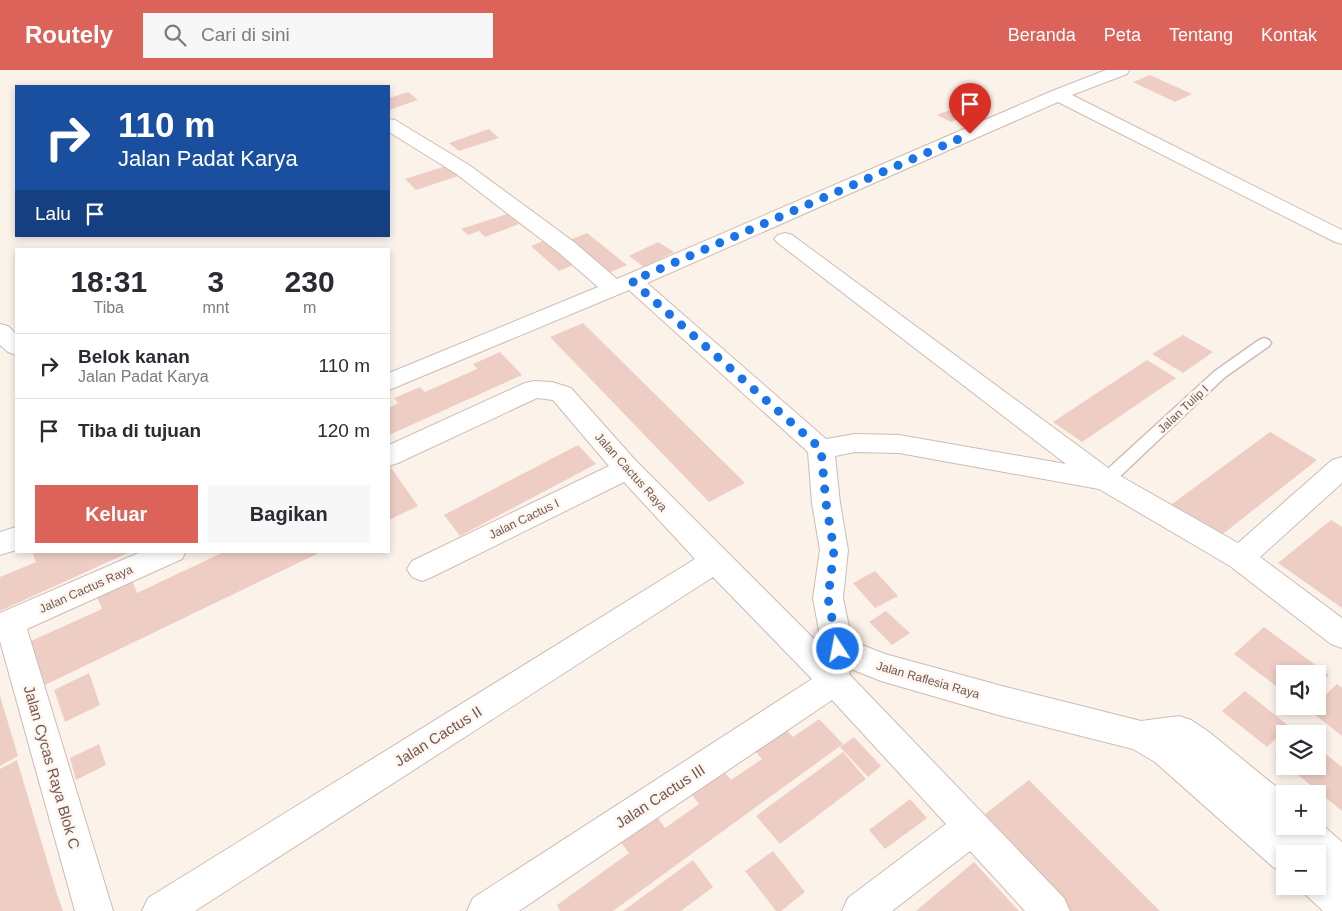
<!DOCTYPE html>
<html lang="id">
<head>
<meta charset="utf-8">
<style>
  :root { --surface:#fff; --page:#f7f7f7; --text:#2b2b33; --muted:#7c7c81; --line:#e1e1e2; --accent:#db6359 }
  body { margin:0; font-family:Helvetica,sans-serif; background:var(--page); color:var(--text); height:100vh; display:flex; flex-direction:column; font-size:19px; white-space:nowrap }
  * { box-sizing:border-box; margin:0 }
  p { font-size:16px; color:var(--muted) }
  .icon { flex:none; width:28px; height:28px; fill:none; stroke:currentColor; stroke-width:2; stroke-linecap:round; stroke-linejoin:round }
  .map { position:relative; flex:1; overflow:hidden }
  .sheet { position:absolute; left:15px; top:178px; width:375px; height:305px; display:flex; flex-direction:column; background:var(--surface); border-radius:0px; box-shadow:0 2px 8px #0003 }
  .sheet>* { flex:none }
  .top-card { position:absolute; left:15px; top:15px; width:375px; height:152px; border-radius:0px; box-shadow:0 2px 8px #0003; background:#1a4fa0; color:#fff; overflow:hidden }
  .tools { position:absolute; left:1276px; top:595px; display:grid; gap:10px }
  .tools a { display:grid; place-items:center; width:50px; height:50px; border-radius:0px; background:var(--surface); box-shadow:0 2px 8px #0003; font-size:25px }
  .pin { position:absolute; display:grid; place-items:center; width:42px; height:42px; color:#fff; margin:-51px -21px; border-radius:50% 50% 50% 0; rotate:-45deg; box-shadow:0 0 5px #0007 }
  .pin .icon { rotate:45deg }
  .me { position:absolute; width:55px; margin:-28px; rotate:349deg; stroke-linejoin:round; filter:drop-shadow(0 0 4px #0008) }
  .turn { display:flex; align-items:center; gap:18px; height:105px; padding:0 20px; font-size:22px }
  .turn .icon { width:65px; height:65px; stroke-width:2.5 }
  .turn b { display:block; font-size:35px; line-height:42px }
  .then { display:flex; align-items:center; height:48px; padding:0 20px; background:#0003; gap:10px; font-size:19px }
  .eta { display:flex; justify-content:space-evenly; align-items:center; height:85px; text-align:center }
  .eta b { font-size:30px; font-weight:800; line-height:35px }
  .action { display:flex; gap:10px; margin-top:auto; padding:10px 20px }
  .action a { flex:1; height:58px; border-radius:0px; background:var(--accent); color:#fff; font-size:20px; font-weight:800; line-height:58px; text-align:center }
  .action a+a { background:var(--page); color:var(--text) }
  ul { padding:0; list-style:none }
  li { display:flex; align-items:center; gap:15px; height:65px; padding:0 20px; border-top:1px solid var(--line) }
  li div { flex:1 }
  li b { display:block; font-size:19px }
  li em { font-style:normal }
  header { display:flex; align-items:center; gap:30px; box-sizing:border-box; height:70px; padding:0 25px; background:var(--accent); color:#fff }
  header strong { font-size:24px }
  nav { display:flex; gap:28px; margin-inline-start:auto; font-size:18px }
  .search { width:350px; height:45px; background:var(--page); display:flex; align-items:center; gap:12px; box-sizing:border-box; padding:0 18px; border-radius:0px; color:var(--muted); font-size:19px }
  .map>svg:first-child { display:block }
  .building { fill:#eecec4 }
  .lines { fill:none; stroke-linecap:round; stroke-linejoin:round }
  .lane-casing { stroke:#cfbbb3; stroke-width:3 }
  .street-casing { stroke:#cfbbb3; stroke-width:2 }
  .lane { fill:#fff; fill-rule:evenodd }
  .street { fill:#fff; fill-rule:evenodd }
  .route { stroke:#1a73e8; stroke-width:9; stroke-dasharray:0 16.2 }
  .labels { text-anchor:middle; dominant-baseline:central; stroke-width:5; stroke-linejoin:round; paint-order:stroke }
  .street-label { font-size:12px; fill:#74574f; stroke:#fef6f0 }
  .near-street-label { font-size:15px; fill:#74574f; stroke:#fef6f0 }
</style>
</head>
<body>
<header>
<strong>Routely</strong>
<div class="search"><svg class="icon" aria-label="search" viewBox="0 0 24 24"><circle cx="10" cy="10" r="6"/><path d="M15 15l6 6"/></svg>Cari di sini</div>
<nav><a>Beranda</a><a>Peta</a><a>Tentang</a><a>Kontak</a></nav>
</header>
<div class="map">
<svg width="1342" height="841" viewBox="0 0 1342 841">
  <rect width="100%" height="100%" fill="#fbf2ea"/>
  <g class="building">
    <polygon points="1150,5 1192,24 1175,32 1133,12"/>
    <polygon points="408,22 418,30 389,40 389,28"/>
    <polygon points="955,38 968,45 951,52 937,45"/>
    <polygon points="489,59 499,68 459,81 449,73"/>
    <polygon points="449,95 461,105 416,120 405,109"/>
    <polygon points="507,144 519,154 485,167 479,161 468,165 461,159"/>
    <polygon points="587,163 627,195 606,204 567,171"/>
    <polygon points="550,168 578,193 559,201 531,176"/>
    <polygon points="658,172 674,182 644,197 629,186"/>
    <polygon points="583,253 745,413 709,432 550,267"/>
    <polygon points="1183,265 1213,282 1183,303 1152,284"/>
    <polygon points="500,282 522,305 389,365 389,338 398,333 394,328 420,317 425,322 477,299 473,294"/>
    <polygon points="1147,290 1176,308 1082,372 1053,352"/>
    <polygon points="1270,362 1317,390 1219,467 1172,434"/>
    <polygon points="578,375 596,394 460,466 444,445"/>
    <polygon points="389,395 418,436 389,450"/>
    <polygon points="1331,450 1342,457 1342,538 1278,493"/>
    <polygon points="40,481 132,481 0,541 0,507 36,492 33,484"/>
    <polygon points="226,481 323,481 45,615 31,571 102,539 97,527 132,510 137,523"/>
    <polygon points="875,501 898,526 875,538 853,513"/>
    <polygon points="886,541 910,563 892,575 869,552"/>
    <polygon points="1264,557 1329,605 1318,616 1318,604 1285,604 1285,623 1234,584"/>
    <polygon points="89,603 100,635 65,652 54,620"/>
    <polygon points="1337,614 1342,618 1342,666 1309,640 1312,636 1318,636 1318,632"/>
    <polygon points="1245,621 1289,656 1267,677 1222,641"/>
    <polygon points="0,626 18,686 0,696"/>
    <polygon points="819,649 843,674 613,841 560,841 557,835 629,783 613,762 650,737 665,758 699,734 684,715 716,692 731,710 762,689 748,673 779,652 793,667"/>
    <polygon points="854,667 881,696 868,707 840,677"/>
    <polygon points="99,674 106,695 76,710 70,688"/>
    <polygon points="1285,676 1285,694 1275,686"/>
    <polygon points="1318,678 1342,697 1342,741 1287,696 1318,696"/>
    <polygon points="843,682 866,709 780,774 756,746"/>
    <polygon points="17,690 57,824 63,841 0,841 0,699"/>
    <polygon points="1029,710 1160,841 1068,841 980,748"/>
    <polygon points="910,729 927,748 885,779 869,760"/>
    <polygon points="773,781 805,822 781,841 776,841 745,801"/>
    <polygon points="693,790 713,817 681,841 623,841"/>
    <polygon points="974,792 1019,841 916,841"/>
  </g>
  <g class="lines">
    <g class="lane-casing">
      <polygon id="lane" points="1264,268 1269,270 1271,273 1269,276 1225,307 1112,414 1106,416 1100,414 1098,410 1100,406 1215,301 1259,270"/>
    </g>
    <g class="street-casing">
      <g id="street">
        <polygon points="1106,0 1129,0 1127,4 1072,25 1342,160 1342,174 1335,172 1058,32 647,213 826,369 855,364 899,365 1066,394 778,173 774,169 778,165 785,163 792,165 1115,403 1238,473 1332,390 1342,387 1342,413 1260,487 1342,548 1342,578 1331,574 1230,496 1099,419 899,383 855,382 835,386 840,433 848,480 843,528 852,571 885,584 1002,616 1141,651 1179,646 1191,650 1209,662 1285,724 1285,756 1318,756 1318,751 1342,772 1342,841 1323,841 1305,824 1302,816 1318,816 1318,784 1285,784 1285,802 1273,797 1155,692 1133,679 1002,646 881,611 851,599 849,604 1064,828 1070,841 1025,841 970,781 892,841 842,841 848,828 946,754 832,630 519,841 467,841 473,828 812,609 713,507 195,841 142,841 148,828 695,489 624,412 432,507 422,511 412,507 407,499 412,491 609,396 553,330 537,328 398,393 389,396 389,375 525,313 534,311 552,312 571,318 637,392 822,577 813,528 820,480 812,433 808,382 629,220 389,320 389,303 598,217 558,182 455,103 389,62 389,49 395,50 469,95 574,172 617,209 1052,21"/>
        <polygon points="0,254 8,256 16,264 16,285 8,282 0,275"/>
        <polygon points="16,457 16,480 0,485 0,462"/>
        <polygon points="143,481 186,481 182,489 27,559 113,841 75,841 0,571 0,543"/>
      </g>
    </g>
    <use href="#lane" class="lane"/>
    <use href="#street" class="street"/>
  </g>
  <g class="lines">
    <polyline class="route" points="838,579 828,528 834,480 826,433 821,379 632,211 970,64"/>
  </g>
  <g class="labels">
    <g class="street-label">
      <text transform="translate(1183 339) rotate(-43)">Jalan Tulip I</text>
      <text transform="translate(631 402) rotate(48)">Jalan Cactus Raya</text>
      <text transform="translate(524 449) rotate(-26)">Jalan Cactus I</text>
      <text transform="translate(86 519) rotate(-24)">Jalan Cactus Raya</text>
      <text transform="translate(928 610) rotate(16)">Jalan Raflesia Raya</text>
    </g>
    <g class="near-street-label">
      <text transform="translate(438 666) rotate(-32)">Jalan Cactus II</text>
      <text transform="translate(52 697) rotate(74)">Jalan Cycas Raya Blok C</text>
      <text transform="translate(660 726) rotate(-33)">Jalan Cactus III</text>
    </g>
  </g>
</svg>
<div class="tools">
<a><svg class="icon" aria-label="sound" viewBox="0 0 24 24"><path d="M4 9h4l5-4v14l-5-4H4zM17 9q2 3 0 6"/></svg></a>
<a><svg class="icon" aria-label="layers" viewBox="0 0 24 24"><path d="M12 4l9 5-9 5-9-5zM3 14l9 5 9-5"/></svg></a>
<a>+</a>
<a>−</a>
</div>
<div class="pin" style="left:970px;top:64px;background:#d93025"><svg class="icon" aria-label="arrive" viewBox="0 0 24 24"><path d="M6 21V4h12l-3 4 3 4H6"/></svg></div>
<svg class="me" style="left:838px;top:579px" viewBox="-20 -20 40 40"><circle r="17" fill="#1a73e8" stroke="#fff" stroke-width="3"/><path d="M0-11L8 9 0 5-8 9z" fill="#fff"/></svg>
<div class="top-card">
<div class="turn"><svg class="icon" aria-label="right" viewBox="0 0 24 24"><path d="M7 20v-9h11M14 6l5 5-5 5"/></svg><div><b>110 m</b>Jalan Padat Karya</div></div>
<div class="then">Lalu<svg class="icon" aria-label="arrive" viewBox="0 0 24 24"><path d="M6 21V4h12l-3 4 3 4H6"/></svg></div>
</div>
<section class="sheet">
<div class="eta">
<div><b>18:31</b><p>Tiba</p></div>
<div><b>3</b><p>mnt</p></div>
<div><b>230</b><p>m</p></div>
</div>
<ul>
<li><svg class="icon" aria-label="right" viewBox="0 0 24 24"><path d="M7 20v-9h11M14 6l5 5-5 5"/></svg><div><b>Belok kanan</b><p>Jalan Padat Karya</p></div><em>110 m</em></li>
<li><svg class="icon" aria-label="arrive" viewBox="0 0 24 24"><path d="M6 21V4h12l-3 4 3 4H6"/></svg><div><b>Tiba di tujuan</b></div><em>120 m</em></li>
</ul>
<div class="action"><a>Keluar</a><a>Bagikan</a></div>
</section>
</div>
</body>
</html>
